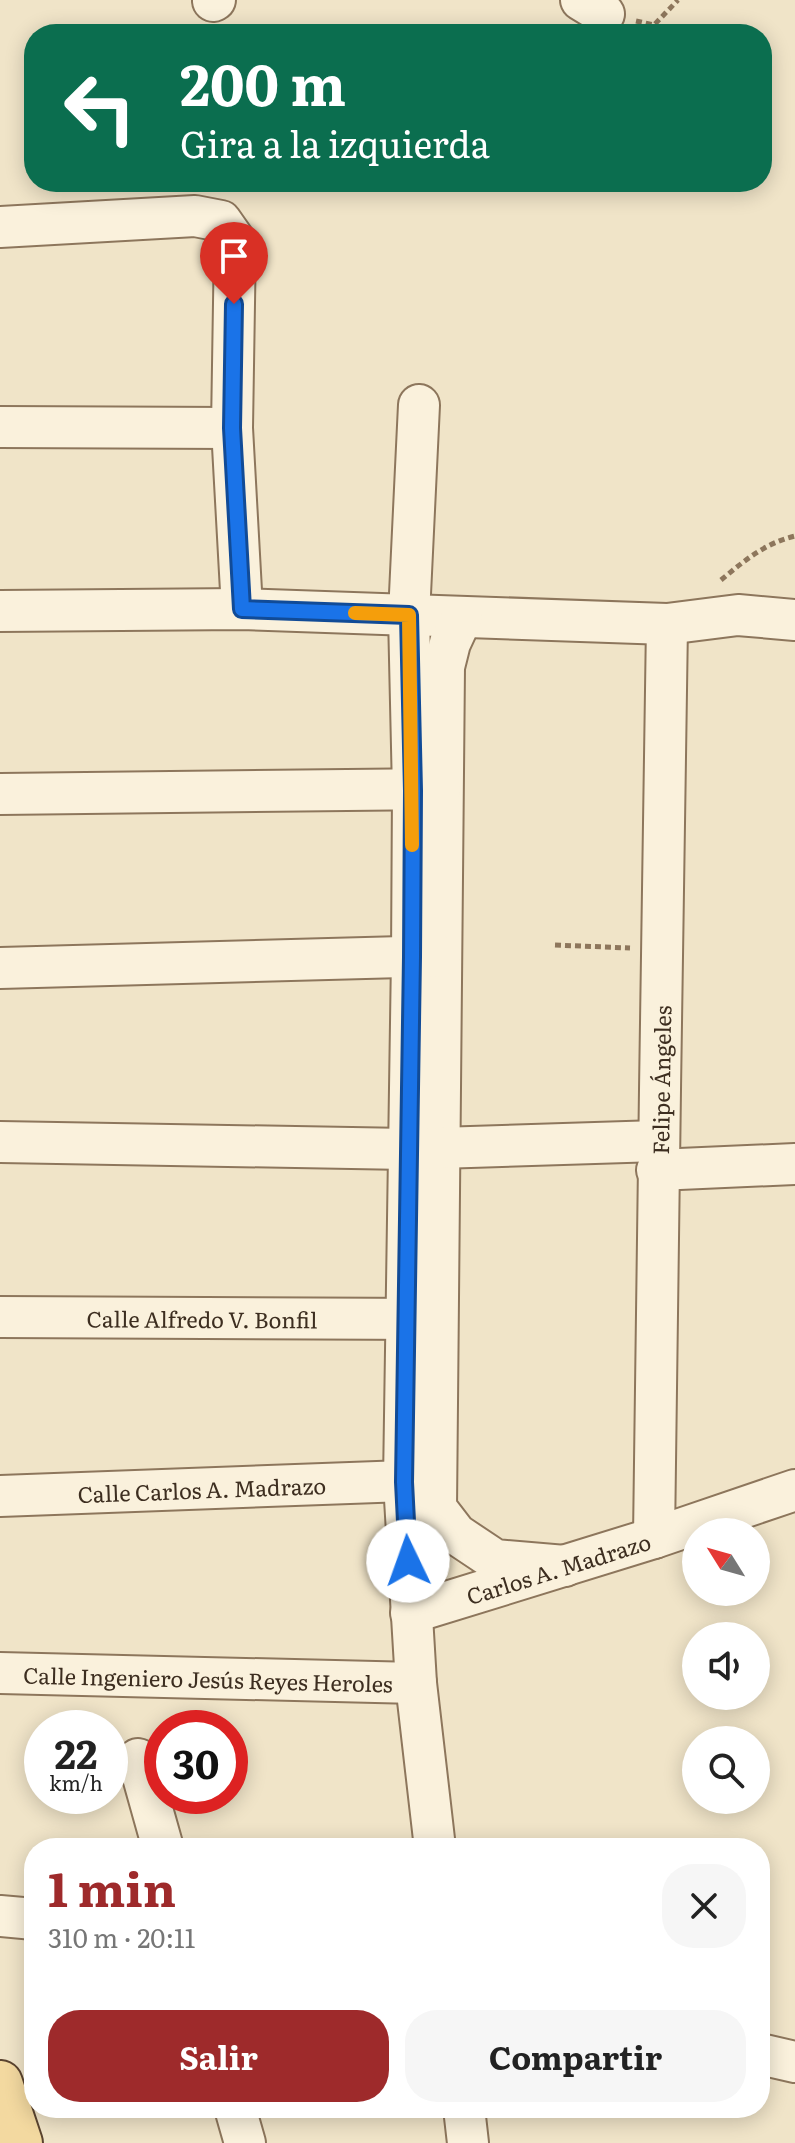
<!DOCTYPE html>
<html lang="es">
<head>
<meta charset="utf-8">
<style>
  :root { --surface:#fff; --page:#f6f6f6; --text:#222; --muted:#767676; --accent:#9e2a2b }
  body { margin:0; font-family:Literata,serif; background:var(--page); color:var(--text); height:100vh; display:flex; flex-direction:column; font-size:30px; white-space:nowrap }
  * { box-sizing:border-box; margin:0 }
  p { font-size:26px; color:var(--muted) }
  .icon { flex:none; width:44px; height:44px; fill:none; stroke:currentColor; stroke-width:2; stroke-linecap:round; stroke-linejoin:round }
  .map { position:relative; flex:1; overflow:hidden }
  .sheet { position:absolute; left:24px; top:1838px; width:746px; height:280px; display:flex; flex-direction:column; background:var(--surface); border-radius:32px; box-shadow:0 4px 20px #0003 }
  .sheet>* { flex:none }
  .hud { position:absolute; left:24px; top:24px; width:748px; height:168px; border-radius:32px; box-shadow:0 4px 20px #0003; background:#0b6e4f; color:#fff; overflow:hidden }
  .needle { width:52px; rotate:307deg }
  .fabs { position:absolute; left:682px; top:1518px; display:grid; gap:16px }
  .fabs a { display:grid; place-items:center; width:88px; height:88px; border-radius:50%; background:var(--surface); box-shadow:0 4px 20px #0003; font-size:40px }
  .speed { position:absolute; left:24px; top:1710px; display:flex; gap:16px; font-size:40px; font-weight:700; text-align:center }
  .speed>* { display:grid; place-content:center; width:104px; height:104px; border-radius:50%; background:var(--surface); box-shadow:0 4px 20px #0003; line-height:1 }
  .speed small { font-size:20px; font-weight:400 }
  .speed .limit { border:12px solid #d22; background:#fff; color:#111 }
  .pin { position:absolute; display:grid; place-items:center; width:68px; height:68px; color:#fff; margin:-82px -34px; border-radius:50% 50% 50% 0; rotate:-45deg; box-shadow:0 0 8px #0007 }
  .pin .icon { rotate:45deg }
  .me { position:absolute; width:88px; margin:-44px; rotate:357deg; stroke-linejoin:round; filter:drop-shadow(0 0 6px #0008) }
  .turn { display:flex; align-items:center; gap:28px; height:168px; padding:0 24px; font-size:36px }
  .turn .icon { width:104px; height:104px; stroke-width:2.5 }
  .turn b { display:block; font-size:56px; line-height:68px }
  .round { display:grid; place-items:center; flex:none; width:84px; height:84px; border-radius:32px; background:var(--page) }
  .summary { display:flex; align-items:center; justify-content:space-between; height:136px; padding:0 24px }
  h1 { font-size:48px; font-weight:700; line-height:60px; color:var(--accent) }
  .action { display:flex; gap:16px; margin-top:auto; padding:16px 24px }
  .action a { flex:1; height:92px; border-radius:32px; background:var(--accent); color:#fff; font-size:32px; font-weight:700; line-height:92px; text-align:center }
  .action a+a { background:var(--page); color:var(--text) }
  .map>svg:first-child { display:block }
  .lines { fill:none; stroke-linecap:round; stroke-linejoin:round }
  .minor-casing { stroke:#8d765c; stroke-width:44 }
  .major-casing { stroke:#5b4430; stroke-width:48 }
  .path { stroke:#8d765c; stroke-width:5; stroke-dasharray:6 4; stroke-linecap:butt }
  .minor { stroke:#faf1dc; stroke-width:40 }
  .major { stroke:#f3d9a0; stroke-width:44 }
  .route-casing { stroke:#114b97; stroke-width:20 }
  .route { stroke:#1a73e8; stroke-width:14 }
  .slow { stroke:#f59e0b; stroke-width:14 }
  .labels { text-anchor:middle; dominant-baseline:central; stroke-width:8; stroke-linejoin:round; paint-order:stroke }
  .street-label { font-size:22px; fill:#3d2e20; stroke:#f7eed8 }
</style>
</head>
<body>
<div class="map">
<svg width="795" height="2143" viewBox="0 0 795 2143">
  <rect width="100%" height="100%" fill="#f0e4c8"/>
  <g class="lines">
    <g class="minor-casing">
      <g id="minor">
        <polyline points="581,0 604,14"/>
        <polyline points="213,1 215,0"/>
        <polyline points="0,227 195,216 221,221 235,241 232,428 242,609"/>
        <polyline points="419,405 409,615 413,791 412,957 404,1482 416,1683 435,1848"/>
        <polyline points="0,427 232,428"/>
        <polyline points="0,611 242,609 667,624 738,615 795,620"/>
        <polyline points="462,617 450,643 444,667 436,1508 456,1534 495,1560 565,1566"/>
        <polyline points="0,794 440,789"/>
        <polyline points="0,968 440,956"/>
        <polyline points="0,1142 407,1149 658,1141"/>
        <polyline points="657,1170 795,1164"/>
        <path id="s1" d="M0,1317l432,2"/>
        <path id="s2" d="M0,1496l432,-16"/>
        <path id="s3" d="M654,1538c3,-305 9,-609 13,-914"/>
        <path id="s4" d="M411,1613l243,-75 141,-48"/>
        <path id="s5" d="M0,1673l416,10"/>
        <polyline points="138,1759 163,1848"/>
        <polyline points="0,1916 34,1919"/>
        <polyline points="760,2054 795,2062"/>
        <polyline points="235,2108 245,2143"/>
        <polyline points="464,2108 468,2143"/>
      </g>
    </g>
    <g class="major-casing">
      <polyline id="major" points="0,2083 20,2143"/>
    </g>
    <g class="path">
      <polyline points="636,21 654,25 678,0"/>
      <path d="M721,580c23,-19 44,-37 74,-44"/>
      <polyline points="555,945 630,948"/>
    </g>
    <use href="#minor" class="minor"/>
    <use href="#major" class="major"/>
  </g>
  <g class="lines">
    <g class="route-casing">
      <polyline id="route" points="234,304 232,428 242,609 409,615 413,791 412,957 404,1482 408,1561"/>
    </g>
    <use href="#route" class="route"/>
    <polyline class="slow" points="355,613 409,615 412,845"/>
  </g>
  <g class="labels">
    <g class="street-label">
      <text stroke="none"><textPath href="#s3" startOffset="458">Felipe Ángeles</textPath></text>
      <text stroke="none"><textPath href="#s1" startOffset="202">Calle Alfredo V. Bonfil</textPath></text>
      <text stroke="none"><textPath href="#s2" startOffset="202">Calle Carlos A. Madrazo</textPath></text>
      <text stroke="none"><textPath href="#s4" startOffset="154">Carlos A. Madrazo</textPath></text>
      <text stroke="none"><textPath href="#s5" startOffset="208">Calle Ingeniero Jesús Reyes Heroles</textPath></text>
    </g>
  </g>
</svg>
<div class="fabs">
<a><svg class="needle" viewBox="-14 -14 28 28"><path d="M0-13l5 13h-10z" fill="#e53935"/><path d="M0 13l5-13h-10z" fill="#767676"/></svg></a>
<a><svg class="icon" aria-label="sound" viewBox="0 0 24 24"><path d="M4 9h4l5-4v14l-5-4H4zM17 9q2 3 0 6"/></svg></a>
<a><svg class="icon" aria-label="search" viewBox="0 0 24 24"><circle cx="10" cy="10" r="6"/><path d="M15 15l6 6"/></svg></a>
</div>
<div class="speed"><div>22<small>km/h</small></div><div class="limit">30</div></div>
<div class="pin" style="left:234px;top:304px;background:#d93025"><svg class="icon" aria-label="arrive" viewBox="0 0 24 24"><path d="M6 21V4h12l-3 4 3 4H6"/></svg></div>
<svg class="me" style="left:408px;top:1561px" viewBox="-20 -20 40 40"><circle r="19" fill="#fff"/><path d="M0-13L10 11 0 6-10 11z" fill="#1a73e8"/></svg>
<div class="hud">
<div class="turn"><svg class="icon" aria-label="left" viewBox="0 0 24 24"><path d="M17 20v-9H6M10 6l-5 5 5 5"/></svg><div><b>200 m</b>Gira a la izquierda</div></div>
</div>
<section class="sheet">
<div class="summary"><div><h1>1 min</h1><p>310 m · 20:11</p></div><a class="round"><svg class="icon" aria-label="close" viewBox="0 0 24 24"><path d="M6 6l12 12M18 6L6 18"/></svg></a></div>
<div class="action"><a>Salir</a><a>Compartir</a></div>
</section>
</div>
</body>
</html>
